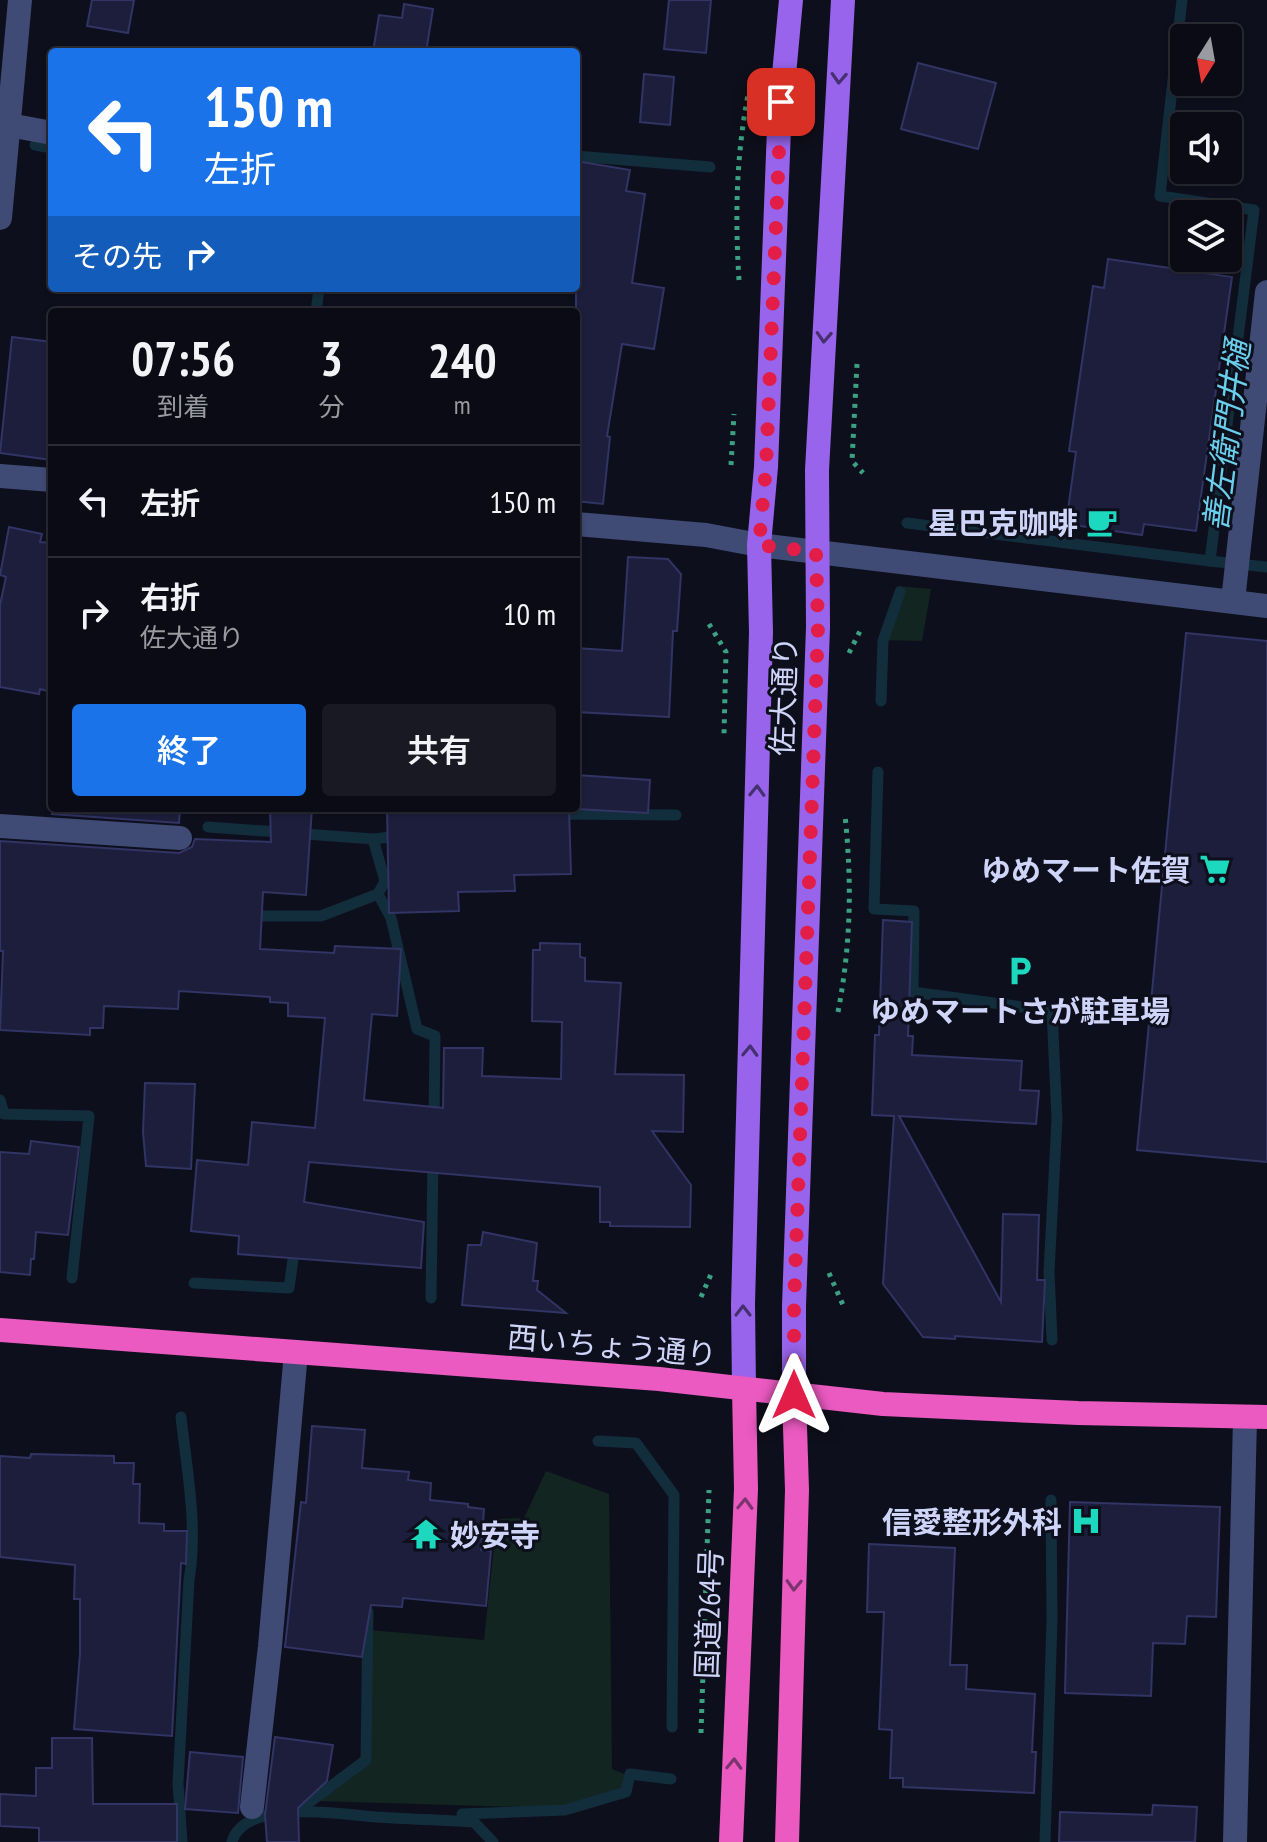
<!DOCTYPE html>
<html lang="ja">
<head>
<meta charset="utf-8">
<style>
  :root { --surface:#0a0b15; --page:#181922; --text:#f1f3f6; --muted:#999ba0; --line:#2a2b34; --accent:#1a73e8 }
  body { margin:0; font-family:"PT Sans Narrow","Noto Sans JP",sans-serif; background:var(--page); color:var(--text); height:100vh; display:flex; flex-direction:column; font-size:30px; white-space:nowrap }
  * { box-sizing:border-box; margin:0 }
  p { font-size:26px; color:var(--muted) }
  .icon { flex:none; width:44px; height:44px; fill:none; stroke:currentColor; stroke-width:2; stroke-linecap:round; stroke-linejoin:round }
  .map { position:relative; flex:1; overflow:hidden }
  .drawer { position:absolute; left:48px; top:308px; width:532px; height:504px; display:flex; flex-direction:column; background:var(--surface); border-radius:8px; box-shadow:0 2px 6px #0004,0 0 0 2px var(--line) }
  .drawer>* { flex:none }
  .banner { position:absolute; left:48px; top:48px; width:532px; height:244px; border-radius:8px; box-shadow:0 2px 6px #0004,0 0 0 2px var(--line); background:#1a73e8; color:#fff; overflow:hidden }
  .needle { width:52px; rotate:191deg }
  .tools { position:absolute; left:1170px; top:24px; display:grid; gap:16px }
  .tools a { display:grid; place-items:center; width:72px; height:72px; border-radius:8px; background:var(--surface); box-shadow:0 2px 6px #0004,0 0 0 2px var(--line); font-size:40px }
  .pin { position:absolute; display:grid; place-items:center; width:68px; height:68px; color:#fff; margin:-34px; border-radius:16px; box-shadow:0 4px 12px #0006 }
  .me { position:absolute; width:88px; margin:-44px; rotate:0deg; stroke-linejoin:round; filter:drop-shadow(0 0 6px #0008) }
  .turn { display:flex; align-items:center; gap:28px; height:168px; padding:0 24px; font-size:36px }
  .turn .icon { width:104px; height:104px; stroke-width:2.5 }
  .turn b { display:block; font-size:56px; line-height:68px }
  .then { display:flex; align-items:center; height:76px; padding:0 24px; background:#0003; gap:16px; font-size:30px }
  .eta { display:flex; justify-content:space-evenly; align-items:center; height:136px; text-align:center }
  .eta b { font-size:48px; font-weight:600; line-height:56px }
  .primary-button { display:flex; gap:16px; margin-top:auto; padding:16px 24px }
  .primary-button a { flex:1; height:92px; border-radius:8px; background:var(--accent); color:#fff; font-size:32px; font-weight:600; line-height:92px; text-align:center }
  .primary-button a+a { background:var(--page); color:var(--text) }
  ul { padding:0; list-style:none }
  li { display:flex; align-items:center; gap:24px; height:112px; padding:0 24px; border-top:2px solid var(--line) }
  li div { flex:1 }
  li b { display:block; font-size:30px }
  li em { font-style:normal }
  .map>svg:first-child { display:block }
  .green { fill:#122520 }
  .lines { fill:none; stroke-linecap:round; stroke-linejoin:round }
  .stream { stroke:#122d3c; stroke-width:11 }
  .building { fill:#1d1e3b; stroke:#313464; stroke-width:2 }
  .path { stroke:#3ca082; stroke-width:5; stroke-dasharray:4 6; stroke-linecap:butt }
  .minor { stroke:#3f4a75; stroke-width:24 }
  .major { stroke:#9864eb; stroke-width:24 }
  .highway { stroke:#ea5ac1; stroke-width:24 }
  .oneway { stroke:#45316f }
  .oneway2 { stroke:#7c346e }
  .route { stroke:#e11d48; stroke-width:14; stroke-dasharray:0 25.2 }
  .labels { text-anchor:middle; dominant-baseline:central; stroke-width:6; stroke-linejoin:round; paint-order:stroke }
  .poi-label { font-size:30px; font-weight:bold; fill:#cfd5f9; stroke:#0e0f1c; text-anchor:end }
  .street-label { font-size:30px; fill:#cfd5f9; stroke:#0e0f1c }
  .water-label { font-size:32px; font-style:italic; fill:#6acfec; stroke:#0e0f1c }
</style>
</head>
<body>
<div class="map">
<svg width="1267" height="1842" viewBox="0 0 1267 1842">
  <rect width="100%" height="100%" fill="#0e0f1c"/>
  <g class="green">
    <polygon points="897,586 931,589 922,641 879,640"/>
    <polygon points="546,1471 609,1494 612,1769 632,1777 629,1792 555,1808 317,1801 369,1761 369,1630 484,1640 497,1519 524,1518"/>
  </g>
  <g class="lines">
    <g class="stream">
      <polyline points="1182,0 1160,196 1254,210 1210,561 1267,567"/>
      <polyline points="35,145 52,148"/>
      <polyline points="576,156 710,167"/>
      <polyline points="316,312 319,288"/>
      <polyline points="907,523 1210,561"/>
      <polyline points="881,701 883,641 900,592"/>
      <polyline points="878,772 874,909 914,911 913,992 1052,1011 1057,1119 1049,1272 1052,1340"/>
      <polyline points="556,814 676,815"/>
      <polyline points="208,827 373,839 401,836"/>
      <polyline points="378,894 391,918 417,1029 435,1036 434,1121"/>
      <polyline points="247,916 321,916 378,894 385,881 373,839"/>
      <polyline points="0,1100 4,1114 89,1116 72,1278"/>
      <polyline points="194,1283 289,1288 295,1245"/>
      <polyline points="431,1298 433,1158"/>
      <path d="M181,1417c6,54 17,109 8,163l-11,203 4,59"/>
      <polyline points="598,1441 636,1443 674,1495 672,1727"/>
      <polyline points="306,1810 307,1804 366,1760 368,1612"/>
      <polyline points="474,1822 493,1842"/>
      <path d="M232,1842c12,-44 110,-28 143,-25 33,2 66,3 99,5l-12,-8 103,-4 61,-18 4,-18 41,5"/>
      <polyline points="1045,1842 1052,1620 1051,1500"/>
    </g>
  </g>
  <g class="building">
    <polygon points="92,0 134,0 128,33 87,26"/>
    <polygon points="669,0 711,0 706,53 664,49"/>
    <polygon points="404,4 433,9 426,52 373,52 379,15 402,18"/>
    <polygon points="918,63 996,83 978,149 901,129"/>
    <polygon points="644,74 674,77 670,125 640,122"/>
    <polygon points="576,161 630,170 626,191 645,194 632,283 664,288 654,349 622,344 607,436 610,437 603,504 576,501"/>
    <polygon points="1108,259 1232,277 1196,531 1144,524 1142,535 1066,524 1076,452 1069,451 1093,286 1104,288"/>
    <polygon points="12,337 52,342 52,460 0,453"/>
    <polygon points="9,527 42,534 40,542 52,543 52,672 48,691 40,689 39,694 0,687 0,605 6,577 0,575"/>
    <polygon points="628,557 668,559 681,574 677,631 673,631 669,717 576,712 576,648 622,651"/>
    <polygon points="1186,633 1267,641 1267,1162 1137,1150"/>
    <polygon points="576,775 650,780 648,813 576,809"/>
    <polygon points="53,808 180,808 179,823 52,814"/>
    <polygon points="270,808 312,808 306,895 263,892 260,949 334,953 335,946 401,949 397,1016 372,1014 364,1100 443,1108 444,1048 483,1048 482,1076 561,1079 562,1022 532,1021 533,950 540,950 540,943 580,944 580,957 585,958 585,981 621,983 615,1074 684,1075 683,1132 652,1131 691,1185 690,1227 610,1226 610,1222 600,1222 600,1187 309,1162 304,1202 424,1222 421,1268 238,1254 239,1236 191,1231 197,1160 248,1165 252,1122 315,1128 325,1018 288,1016 288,1003 270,1002 270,997 179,991 178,1009 104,1006 103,1028 90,1028 90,1035 0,1030 3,951 0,951 0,841 179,853 192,847 195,839 271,842"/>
    <polygon points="387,808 569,808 571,874 514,875 515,891 458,892 459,911 389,913"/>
    <polygon points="883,920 912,922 908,1036 913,1036 912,1055 1022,1061 1020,1090 1039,1091 1036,1124 899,1116 1001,1302 1003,1214 1039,1215 1037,1280 1045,1280 1042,1342 955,1336 955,1339 923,1337 883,1284 894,1116 872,1115 875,1035 879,1035"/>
    <polygon points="145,1083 195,1084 191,1169 146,1166 143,1132"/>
    <polygon points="31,1141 79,1147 68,1235 36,1232 34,1259 31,1259 30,1275 0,1272 0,1152 29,1154"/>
    <polygon points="483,1232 537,1243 533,1281 538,1281 537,1290 566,1313 462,1305 468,1245 481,1245"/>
    <polygon points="312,1426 365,1430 362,1468 409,1472 408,1480 431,1483 430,1500 468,1504 468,1507 484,1509 481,1550 491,1551 486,1606 403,1598 402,1607 371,1605 362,1657 285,1647 301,1502 306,1503"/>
    <polygon points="31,1454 114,1456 114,1463 134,1463 133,1484 140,1484 139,1523 164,1524 164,1531 187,1531 186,1564 181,1563 172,1736 74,1729 80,1654 80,1599 74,1599 75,1565 0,1557 0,1456 30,1458"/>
    <polygon points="1070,1502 1220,1507 1216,1617 1187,1616 1185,1644 1153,1643 1151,1696 1065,1693"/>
    <polygon points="869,1544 955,1548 950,1665 967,1665 966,1689 1035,1694 1032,1752 1036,1752 1034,1793 903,1787 903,1778 890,1778 892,1730 879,1729 884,1612 867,1612"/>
    <polygon points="275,1737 333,1745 327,1781 298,1808 299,1842 267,1842 265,1815"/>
    <polygon points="52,1738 92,1738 93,1804 177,1804 177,1842 39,1842 39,1828 0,1826 0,1794 36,1796 36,1768 52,1768"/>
    <polygon points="190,1752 243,1757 238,1813 185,1809"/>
    <polygon points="1153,1805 1197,1807 1195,1842 1059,1842 1060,1812 1152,1815"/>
  </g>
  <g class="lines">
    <g class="path">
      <path d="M739,280c-4,-62 -3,-123 9,-185"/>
      <polyline points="857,364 852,461 863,473"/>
      <polyline points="731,465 734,414"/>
      <polyline points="709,624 726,652 724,734"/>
      <polyline points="849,653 861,629"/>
      <path d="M838,1012c13,-68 14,-129 7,-197"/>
      <polyline points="829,1273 843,1305"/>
      <polyline points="701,1297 712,1272"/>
      <polyline points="701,1733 709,1490"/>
    </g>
    <g class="minor">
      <polyline points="9,125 52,133"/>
      <polyline points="0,218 20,0"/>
      <polyline points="0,476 52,480"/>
      <polyline points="576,524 706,535 759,545 1267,606"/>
      <polyline points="1233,601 1267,292"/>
      <polyline points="0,826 180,838"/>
      <polyline points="252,1807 270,1646 296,1352"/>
      <polyline points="1235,1842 1245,1418"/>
    </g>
    <g class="major">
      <polyline points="744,1389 743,1304 761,632 759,545 766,467 779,128 791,0"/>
      <polyline points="794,1395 794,1306 818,627 817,470 843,0"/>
    </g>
    <g class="highway">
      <polyline points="0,1330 659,1379 883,1404 1078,1413 1267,1417"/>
      <polyline points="731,1842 746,1489 744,1389"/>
      <polyline points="787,1842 797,1490 794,1395"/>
    </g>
  </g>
  <defs><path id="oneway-chevron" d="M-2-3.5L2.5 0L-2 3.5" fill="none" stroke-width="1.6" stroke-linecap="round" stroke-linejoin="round" transform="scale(2)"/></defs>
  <g class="oneway">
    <use href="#oneway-chevron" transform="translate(839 78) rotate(93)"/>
    <use href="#oneway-chevron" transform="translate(824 337) rotate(93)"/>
    <use href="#oneway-chevron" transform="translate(757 791) rotate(-88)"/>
    <use href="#oneway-chevron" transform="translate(750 1051) rotate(-88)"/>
    <use href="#oneway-chevron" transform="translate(743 1311) rotate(-90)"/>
  </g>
  <g class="oneway2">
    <use href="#oneway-chevron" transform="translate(745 1504) rotate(-88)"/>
    <use href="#oneway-chevron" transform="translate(794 1585) rotate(92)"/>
    <use href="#oneway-chevron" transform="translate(734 1764) rotate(-88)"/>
  </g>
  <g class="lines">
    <polyline class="route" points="781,102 766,467 759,545 816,552 818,627 794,1306 794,1395"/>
  </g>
  <defs>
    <g id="cafe-bare" transform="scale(2.4)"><path d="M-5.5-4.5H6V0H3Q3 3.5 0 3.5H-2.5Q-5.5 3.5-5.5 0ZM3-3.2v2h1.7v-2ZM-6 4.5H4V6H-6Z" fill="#1cd8be" stroke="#0e0f1c" stroke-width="2.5" paint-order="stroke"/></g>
    <g id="supermarket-bare" transform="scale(2.4)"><path d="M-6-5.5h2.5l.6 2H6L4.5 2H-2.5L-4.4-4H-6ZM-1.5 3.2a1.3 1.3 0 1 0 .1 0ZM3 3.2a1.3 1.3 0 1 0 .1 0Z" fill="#1cd8be" stroke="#0e0f1c" stroke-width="2.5" paint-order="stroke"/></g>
    <g id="parking-bare" transform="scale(2.4)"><path d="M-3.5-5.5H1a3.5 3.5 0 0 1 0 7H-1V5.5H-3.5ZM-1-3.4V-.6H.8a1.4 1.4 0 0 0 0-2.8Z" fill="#1cd8be" stroke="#0e0f1c" stroke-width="2.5" paint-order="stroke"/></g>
    <g id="hospital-bare" transform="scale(2.4)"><path d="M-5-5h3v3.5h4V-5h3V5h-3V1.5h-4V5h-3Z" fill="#1cd8be" stroke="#0e0f1c" stroke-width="2.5" paint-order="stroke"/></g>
    <g id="temple-bare" transform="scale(2.4)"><path d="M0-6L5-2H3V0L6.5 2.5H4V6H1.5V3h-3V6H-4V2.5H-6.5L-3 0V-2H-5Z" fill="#1cd8be" stroke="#0e0f1c" stroke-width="2.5" paint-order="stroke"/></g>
  </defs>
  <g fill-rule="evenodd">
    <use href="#cafe-bare" x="1102" y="522"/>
    <use href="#supermarket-bare" x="1215" y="869"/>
    <use href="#parking-bare" x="1020" y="971"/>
    <use href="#hospital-bare" x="1086" y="1521"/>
    <use href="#temple-bare" x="426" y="1534"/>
  </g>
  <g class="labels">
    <g class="poi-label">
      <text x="1078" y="522">星巴克咖啡</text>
      <text x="1191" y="869">ゆめマート佐賀</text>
      <text x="1020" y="1010" text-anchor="middle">ゆめマートさが駐車場</text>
      <text x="1062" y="1521">信愛整形外科</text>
      <text x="450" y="1534" text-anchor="start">妙安寺</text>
    </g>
    <g class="street-label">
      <text transform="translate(783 696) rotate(-88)">佐大通り</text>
      <text transform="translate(612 1345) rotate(5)">西いちょう通り</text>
      <text transform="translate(708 1614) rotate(-88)">国道264号</text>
    </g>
    <g class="water-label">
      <text transform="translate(1226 436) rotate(-83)">善左衛門井樋</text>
    </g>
  </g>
</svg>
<div class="tools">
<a><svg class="needle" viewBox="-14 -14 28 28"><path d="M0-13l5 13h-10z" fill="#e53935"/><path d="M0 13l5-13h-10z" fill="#999ba0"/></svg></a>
<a><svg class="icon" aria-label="sound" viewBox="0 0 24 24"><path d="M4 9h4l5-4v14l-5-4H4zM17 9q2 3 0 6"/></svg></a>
<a><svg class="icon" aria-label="layers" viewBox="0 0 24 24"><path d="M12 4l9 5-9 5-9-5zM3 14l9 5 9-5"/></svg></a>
</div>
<div class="pin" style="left:781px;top:102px;background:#d93025"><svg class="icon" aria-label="arrive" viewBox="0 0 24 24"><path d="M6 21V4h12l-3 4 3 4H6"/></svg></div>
<svg class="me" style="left:794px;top:1395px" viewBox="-20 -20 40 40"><path d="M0-17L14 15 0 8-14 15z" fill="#e11d48" stroke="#fff" stroke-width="4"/></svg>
<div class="banner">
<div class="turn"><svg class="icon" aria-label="left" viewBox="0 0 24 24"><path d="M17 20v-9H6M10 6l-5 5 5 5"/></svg><div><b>150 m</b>左折</div></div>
<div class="then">その先<svg class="icon" aria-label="right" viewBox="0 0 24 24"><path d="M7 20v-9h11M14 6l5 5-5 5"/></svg></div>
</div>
<section class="drawer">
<div class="eta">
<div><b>07:56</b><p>到着</p></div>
<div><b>3</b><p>分</p></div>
<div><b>240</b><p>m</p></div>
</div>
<ul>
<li><svg class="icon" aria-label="left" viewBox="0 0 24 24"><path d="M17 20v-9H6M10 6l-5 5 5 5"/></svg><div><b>左折</b></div><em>150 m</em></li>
<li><svg class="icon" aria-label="right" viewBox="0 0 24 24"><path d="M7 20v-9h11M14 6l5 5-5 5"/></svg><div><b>右折</b><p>佐大通り</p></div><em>10 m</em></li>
</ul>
<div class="primary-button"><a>終了</a><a>共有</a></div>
</section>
</div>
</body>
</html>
